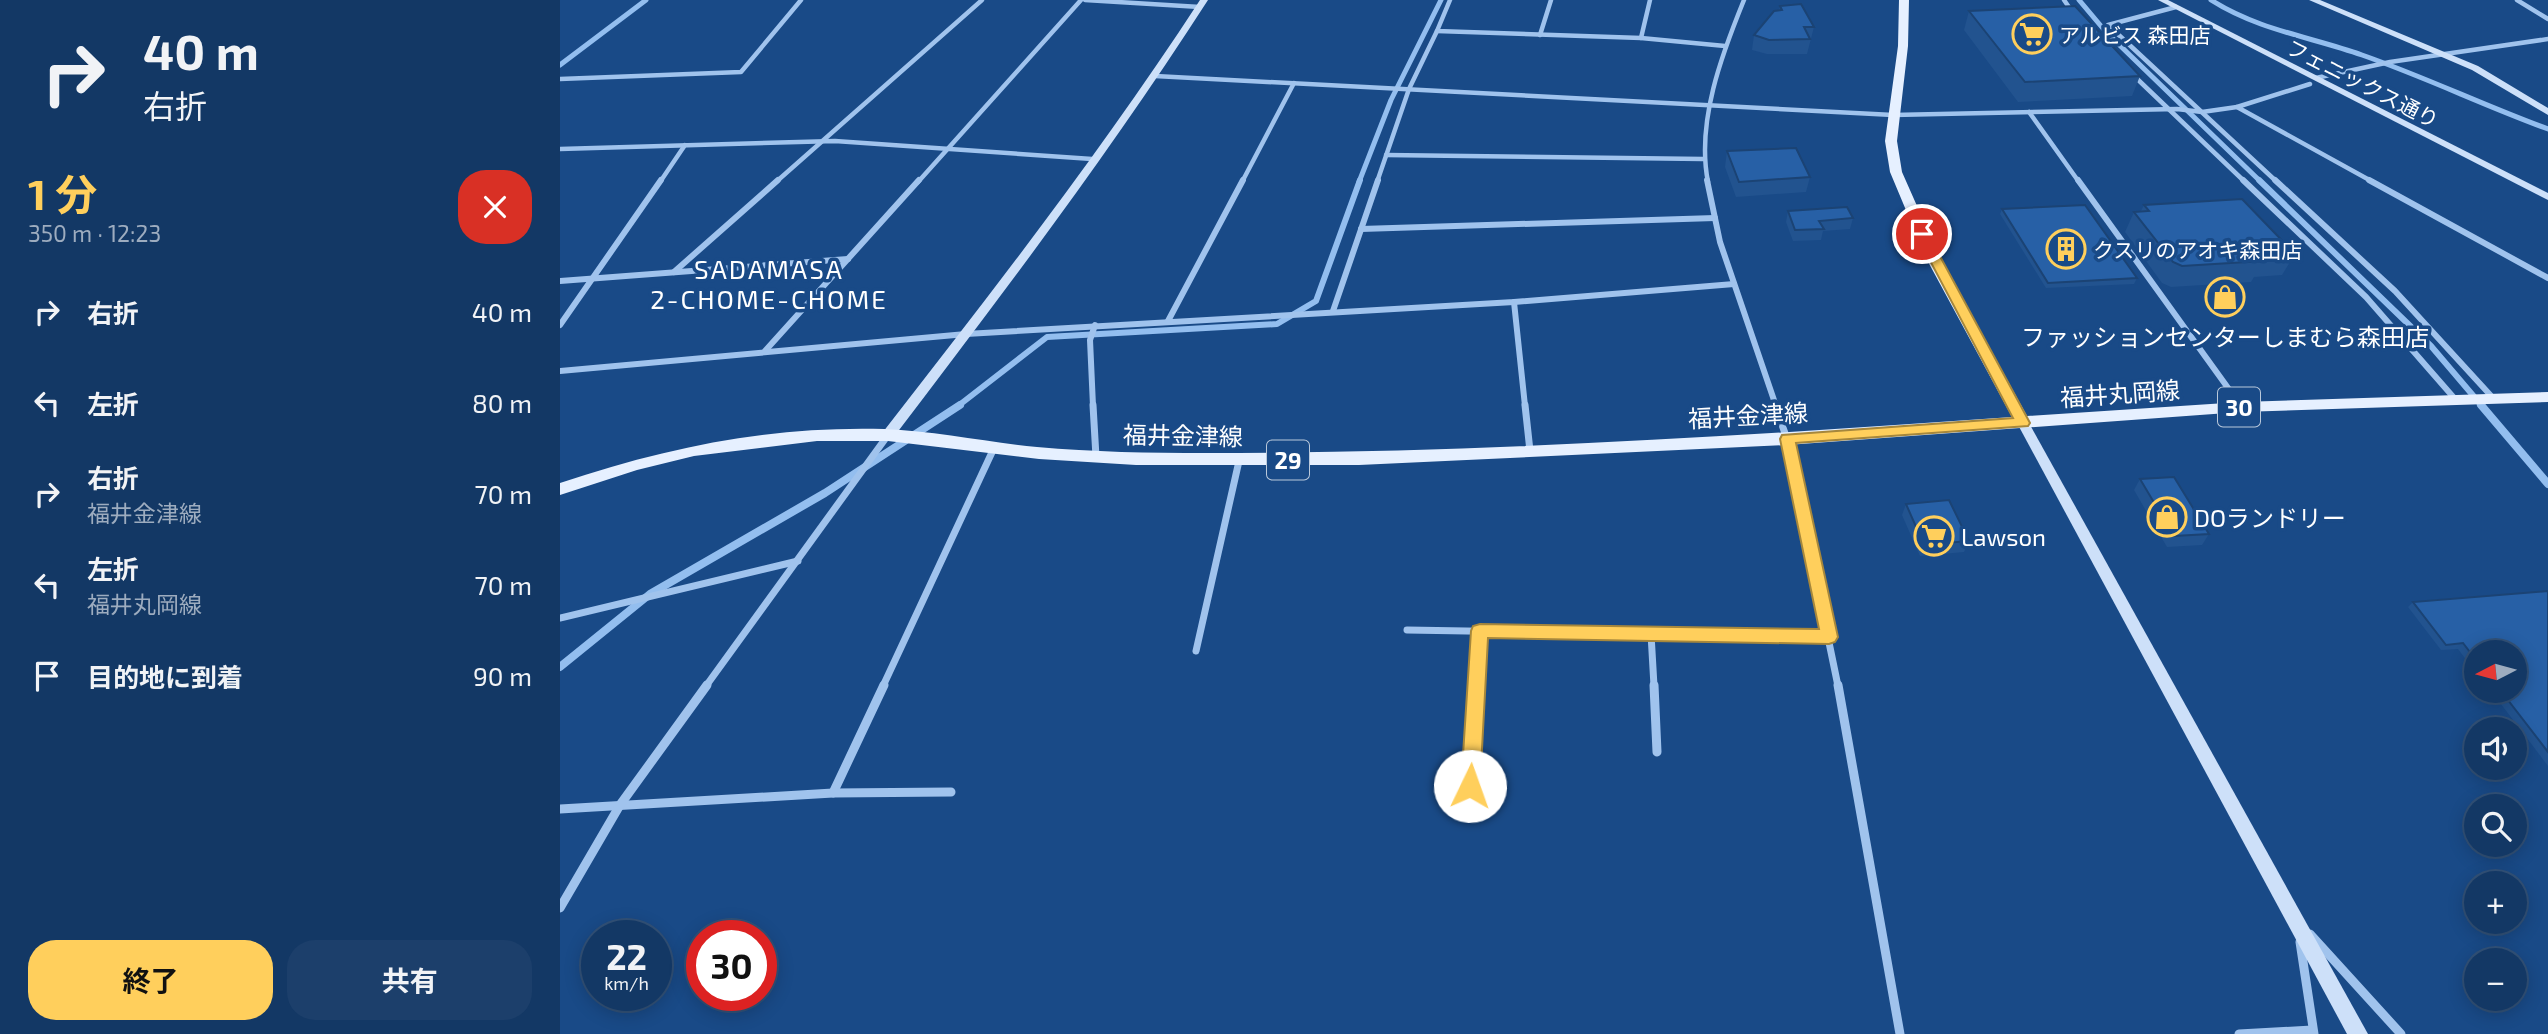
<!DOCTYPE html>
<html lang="ja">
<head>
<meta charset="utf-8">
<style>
  :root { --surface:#133865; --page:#1c3f6b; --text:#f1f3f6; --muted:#9dacbf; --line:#325279; --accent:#ffcf5c }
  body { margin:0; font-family:"Exo 2","Noto Sans JP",sans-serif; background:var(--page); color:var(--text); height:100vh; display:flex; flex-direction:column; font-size:26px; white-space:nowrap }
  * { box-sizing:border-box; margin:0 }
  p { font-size:23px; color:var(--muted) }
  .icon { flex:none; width:38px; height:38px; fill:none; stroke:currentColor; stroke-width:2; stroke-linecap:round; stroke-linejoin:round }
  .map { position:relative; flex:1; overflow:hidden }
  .sheet { display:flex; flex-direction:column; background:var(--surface); width:560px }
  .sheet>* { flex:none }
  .hud { background:#133865; color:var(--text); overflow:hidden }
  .needle { width:46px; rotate:264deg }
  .controls { position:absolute; left:1904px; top:640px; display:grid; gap:14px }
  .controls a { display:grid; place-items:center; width:63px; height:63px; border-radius:50%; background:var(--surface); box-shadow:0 4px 18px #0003,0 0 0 2px var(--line); font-size:35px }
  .speed { position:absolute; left:21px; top:920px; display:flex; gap:14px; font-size:35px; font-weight:700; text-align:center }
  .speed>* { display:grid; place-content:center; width:91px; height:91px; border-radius:50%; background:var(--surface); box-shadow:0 4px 18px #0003,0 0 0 2px var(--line); line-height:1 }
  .speed small { font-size:18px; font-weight:400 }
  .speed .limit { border:10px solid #d22; background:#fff; color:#111 }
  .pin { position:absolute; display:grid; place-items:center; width:60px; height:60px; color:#fff; margin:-30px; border:4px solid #fff; border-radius:50%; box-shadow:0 2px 7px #0007 }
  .me { position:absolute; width:77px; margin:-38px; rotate:3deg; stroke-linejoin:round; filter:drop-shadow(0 0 5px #0008) }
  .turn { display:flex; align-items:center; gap:24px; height:147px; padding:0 28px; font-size:32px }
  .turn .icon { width:91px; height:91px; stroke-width:2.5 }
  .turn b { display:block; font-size:49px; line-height:60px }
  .round { display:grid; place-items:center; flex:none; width:74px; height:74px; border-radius:28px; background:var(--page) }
  .overview { display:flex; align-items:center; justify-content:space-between; height:119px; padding:0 28px }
  h1 { font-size:42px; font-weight:700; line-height:52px; color:var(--accent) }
  .primary-button { display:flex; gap:14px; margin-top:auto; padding:14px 28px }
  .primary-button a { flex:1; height:80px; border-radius:28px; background:var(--accent); color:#111; font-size:28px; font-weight:700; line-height:80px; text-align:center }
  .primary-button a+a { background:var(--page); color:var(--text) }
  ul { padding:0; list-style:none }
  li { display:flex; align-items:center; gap:21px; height:91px; padding:0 28px }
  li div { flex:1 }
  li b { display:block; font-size:26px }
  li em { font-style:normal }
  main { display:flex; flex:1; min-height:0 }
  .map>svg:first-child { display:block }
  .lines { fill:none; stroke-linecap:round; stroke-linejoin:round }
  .stream-far2 { stroke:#93beef; stroke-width:5 }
  .stream-far1 { stroke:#93beef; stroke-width:6 }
  .stream { stroke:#93beef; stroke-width:8 }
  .street-far3 { stroke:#a0c3ed; stroke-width:4.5 }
  .street-far2 { stroke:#a0c3ed; stroke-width:6 }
  .street-far1 { stroke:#a0c3ed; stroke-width:7 }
  .street { stroke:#a0c3ed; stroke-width:9 }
  .secondary { fill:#cde0f9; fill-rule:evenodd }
  .primary { fill:#e6f0ff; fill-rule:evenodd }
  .wall { fill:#22538f }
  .building { fill:#2760a6; stroke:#1b4374; stroke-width:2 }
  .route { fill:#ffcf5c; stroke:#a6873c; stroke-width:2 }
  .labels { text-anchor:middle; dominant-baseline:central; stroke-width:7; stroke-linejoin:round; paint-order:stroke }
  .far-poi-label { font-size:21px; fill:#fff; stroke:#194a87; text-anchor:start }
  .far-street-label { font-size:21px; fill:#fff; stroke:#194a87 }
  .shield { fill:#194a87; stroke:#bac9db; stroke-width:2 }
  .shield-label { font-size:23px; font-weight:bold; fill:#fff }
  .poi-label { font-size:24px; fill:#fff; stroke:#194a87; text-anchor:start }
  .street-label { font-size:24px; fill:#fff; stroke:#194a87 }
  .neighbourhood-label { font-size:26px; letter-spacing:2px; fill:#fff; stroke:#194a87 }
</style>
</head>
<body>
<main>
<section class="sheet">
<div class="hud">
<div class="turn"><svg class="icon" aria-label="right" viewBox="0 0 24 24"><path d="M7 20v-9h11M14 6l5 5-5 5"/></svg><div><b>40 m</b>右折</div></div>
</div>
<div class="overview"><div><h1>1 分</h1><p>350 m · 12:23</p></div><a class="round" style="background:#d93025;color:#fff"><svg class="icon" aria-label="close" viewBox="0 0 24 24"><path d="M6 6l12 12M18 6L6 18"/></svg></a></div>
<ul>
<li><svg class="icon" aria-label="right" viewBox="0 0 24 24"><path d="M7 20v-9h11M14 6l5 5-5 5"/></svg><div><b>右折</b></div><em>40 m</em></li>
<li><svg class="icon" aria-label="left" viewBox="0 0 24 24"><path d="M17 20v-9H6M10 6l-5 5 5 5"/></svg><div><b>左折</b></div><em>80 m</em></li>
<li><svg class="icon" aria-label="right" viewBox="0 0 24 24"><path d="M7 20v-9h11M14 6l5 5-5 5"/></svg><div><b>右折</b><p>福井金津線</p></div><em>70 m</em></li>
<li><svg class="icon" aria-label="left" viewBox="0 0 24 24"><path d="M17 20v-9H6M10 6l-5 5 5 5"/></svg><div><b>左折</b><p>福井丸岡線</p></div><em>70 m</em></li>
<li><svg class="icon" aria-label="arrive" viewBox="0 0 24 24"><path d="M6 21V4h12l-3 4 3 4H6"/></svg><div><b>目的地に到着</b></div><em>90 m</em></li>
</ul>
<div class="primary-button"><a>終了</a><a>共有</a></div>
</section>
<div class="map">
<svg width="1988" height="1034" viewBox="0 0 1988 1034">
  <rect width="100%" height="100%" fill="#194a87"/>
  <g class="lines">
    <g class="stream-far2">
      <polyline points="1519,0 1546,32 1701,182"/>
      <path d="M1651,0c47,30 100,37 151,55 63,22 123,51 186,74"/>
      <polyline points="0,65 86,0"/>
      <polyline points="799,182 831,100 881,0"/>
    </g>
    <g class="stream-far1">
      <polyline points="1699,180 1871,346 1922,406"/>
      <polyline points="398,406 487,337 717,324 756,301 800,180"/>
    </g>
    <g class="stream">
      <polyline points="1921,405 1988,484"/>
      <polyline points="0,667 90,594 265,493 400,405"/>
    </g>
    <g class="street-far3">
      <polyline points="525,0 640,7"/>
      <polyline points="890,0 877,31 1081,38 1165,46"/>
      <polyline points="1504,0 1513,13"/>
      <polyline points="1957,0 1988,19"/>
      <polyline points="1616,7 1548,25 1717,182"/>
      <polyline points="980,35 991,0"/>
      <polyline points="1081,38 1090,0"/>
      <polyline points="1572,74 1685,182"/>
      <polyline points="595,76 1333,115 1617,109 1642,112 1677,107"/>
      <polyline points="1756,78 1830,62 1988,39"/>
      <polyline points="0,79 181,72 241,0"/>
      <polyline points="1750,84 1677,107 1813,182"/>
      <polyline points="1469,112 1519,182"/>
      <polyline points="0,149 275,141 532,159"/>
      <polyline points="826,155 1143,159"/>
      <polyline points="100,182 125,145"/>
      <polyline points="216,182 422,0"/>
      <polyline points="358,182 521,0"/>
      <polyline points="682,182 734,83"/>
      <polyline points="817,182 849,89 877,31"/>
      <path d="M1148,182c-12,-60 14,-128 36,-182"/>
    </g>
    <g class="street-far2">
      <polyline points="1147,180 1160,242 1216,406"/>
      <polyline points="1518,180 1681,406"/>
      <polyline points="1683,180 1806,297 1895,399"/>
      <polyline points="1715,180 1835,291 1933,398"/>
      <polyline points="1809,180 1988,278"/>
      <polyline points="801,229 1155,218"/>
      <polyline points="114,272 218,180"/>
      <polyline points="0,281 288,259"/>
      <polyline points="954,302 965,406"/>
      <polyline points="773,311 818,180"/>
      <polyline points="608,321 683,180"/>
      <polyline points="0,325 101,180"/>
      <polyline points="205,351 359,180"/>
      <polyline points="0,371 406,334 954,302 1174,284"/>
      <polyline points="533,406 530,340 535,325"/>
    </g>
    <g class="street-far1">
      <polyline points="533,405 536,457"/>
      <polyline points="965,405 970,451"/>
      <polyline points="1215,405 1227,439 1278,686"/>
      <polyline points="1679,405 1681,407"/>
      <polyline points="0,618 238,561"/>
      <polyline points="847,630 1269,637"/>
      <polyline points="1091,634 1094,686"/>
      <polyline points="636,651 679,461"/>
      <polyline points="146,686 328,435"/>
      <polyline points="323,686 434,448"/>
      <polyline points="916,686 920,631"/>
    </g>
    <g class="street">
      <polyline points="1094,685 1097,752"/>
      <polyline points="1278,685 1340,1034"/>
      <polyline points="910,786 917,685"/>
      <polyline points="273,793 324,685"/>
      <polyline points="0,809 273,793 391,792"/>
      <polyline points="0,908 60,805 147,685"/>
      <polyline points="1750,934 1841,1034"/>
      <polyline points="1740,942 1754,1034"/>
      <polyline points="1679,1034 1752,1030"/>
    </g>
    <g class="secondary">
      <path d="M640,0h8c-97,151 -206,295 -315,438h-10l-2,-3 2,-3c110,-141 220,-283 317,-432z"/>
      <polygon points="1598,0 1608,0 1988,193 1988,200"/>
      <polygon points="1749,0 1760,0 1918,66 1988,108 1988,115 1912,70"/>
      <polygon points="1463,418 1469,423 1808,1034 1787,1034 1457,423"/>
    </g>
    <path class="primary" d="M1339,0h10l-1,46 -11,95 5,31 38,86 87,158 214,-14 307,-10v10l-307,10 -454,33 -428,20h-223l-97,-6 -151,-18h-71l-123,15 -57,14 -77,25v-12c108,-36 209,-57 324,-54 51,2 102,13 153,18 56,5 112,6 169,6 269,0 538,-17 806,-36l-86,-159 -36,-86 -5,-31 13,-95z"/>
  </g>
  <g class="wall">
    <polygon points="1220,6 1254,27 1247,54 1207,54 1192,50 1194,35 1219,11"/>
    <polygon points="1409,11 1580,76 1572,96 1458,102 1404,30"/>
    <polygon points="1167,151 1250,177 1246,192 1176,197 1165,167"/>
    <polygon points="1584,205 1735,254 1722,275 1694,277 1691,282 1611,287 1602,283 1565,232 1574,212 1581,211"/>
    <polygon points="1442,209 1577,278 1574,284 1486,288 1440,214"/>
    <polygon points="1228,211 1293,218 1290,229 1263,231 1261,240 1233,241 1226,222"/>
    <polygon points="1580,479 1649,534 1642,545 1607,547 1574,490"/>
    <polygon points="1346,504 1409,541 1404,552 1360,556 1342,515"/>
    <polygon points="1988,591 1988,766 1931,691 1955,691 1916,653 1916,673 1898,649 1881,650 1848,607 1853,602"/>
  </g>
  <g class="building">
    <polygon points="1241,4 1254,27 1244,27 1250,39 1209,40 1194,35 1214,11 1222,10 1220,6"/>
    <polygon points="1515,6 1580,76 1465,82 1409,11"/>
    <polygon points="1236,148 1250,177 1179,182 1167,151"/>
    <polygon points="1682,199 1735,254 1705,256 1703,261 1622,266 1613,262 1574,212 1589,211 1584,205"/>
    <polygon points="1525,205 1577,278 1488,283 1442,209"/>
    <polygon points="1287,207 1293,218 1259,221 1264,229 1235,230 1228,211"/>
    <polygon points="1614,477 1649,534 1614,536 1580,479"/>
    <polygon points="1389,500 1409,541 1364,545 1346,504"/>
    <polygon points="1988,591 1988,752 1941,691 1955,691 1955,653 1916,653 1916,660 1903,643 1886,645 1853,602"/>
  </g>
  <polygon class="route" points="1362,230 1368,234 1470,423 1468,426 1236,443 1278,637 1275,642 1269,644 928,638 920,786 917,792 910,794 904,792 901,786 911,631 913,626 920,624 1259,629 1220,439 1222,435 1453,418 1356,234"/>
  <defs>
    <g id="supermarket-ring" transform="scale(2.0125)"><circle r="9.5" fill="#194a87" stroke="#ffcf5c" stroke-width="1.5"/><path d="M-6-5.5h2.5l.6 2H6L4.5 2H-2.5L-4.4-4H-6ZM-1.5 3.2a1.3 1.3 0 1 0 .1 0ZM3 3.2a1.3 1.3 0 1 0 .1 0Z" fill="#ffcf5c"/></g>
    <g id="building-ring" transform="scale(2.0125)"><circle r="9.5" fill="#194a87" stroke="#ffcf5c" stroke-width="1.5"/><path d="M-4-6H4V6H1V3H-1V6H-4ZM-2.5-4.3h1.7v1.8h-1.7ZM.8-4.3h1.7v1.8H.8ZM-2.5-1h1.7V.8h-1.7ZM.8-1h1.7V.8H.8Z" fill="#ffcf5c"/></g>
    <g id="shop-ring" transform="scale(2.0125)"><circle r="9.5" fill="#194a87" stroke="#ffcf5c" stroke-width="1.5"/><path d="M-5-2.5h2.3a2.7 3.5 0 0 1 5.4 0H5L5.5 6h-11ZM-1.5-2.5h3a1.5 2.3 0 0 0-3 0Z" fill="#ffcf5c"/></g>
  </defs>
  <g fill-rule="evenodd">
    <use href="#supermarket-ring" x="1472" y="34"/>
    <use href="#building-ring" x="1506" y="249"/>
    <use href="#shop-ring" x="1665" y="297"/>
    <use href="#shop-ring" x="1607" y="517"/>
    <use href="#supermarket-ring" x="1374" y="536"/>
  </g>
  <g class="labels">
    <g class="far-poi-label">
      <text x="1499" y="34">アルビス 森田店</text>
      <text x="1533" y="249">クスリのアオキ森田店</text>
    </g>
    <g class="far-street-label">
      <text transform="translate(1803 83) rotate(27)">フェニックス通り</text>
    </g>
    <g class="shield">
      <rect x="1658" y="387.5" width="42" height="39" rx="5"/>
      <rect x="707" y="440.5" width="42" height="39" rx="5"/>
    </g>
    <g class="shield-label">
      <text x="1679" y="407">30</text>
      <text x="728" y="460">29</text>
    </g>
    <g class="poi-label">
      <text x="1665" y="336" text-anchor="middle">ファッションセンターしまむら森田店</text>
      <text x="1634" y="517">DOランドリー</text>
      <text x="1401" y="536">Lawson</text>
    </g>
    <g class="street-label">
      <text transform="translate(1560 393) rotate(-4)">福井丸岡線</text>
      <text transform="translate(1188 415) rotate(-3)">福井金津線</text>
      <text transform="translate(623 435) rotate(1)">福井金津線</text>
    </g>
    <g class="neighbourhood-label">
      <text x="209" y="268">SADAMASA<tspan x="209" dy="30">2-CHOME-CHOME</tspan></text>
    </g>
  </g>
</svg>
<div class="controls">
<a><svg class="needle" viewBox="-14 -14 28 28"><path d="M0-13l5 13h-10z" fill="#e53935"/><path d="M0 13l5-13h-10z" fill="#9dacbf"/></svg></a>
<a><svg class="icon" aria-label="sound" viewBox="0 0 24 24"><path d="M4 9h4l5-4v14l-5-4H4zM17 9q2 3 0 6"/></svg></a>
<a><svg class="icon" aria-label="search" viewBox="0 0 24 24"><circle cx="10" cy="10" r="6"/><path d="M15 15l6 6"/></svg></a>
<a>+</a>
<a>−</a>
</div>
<div class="speed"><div>22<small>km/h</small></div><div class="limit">30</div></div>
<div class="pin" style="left:1362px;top:234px;background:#d93025"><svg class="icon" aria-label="arrive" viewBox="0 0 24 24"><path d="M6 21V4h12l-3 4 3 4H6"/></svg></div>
<svg class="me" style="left:910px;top:786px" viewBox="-20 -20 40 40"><circle r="19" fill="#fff"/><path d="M0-13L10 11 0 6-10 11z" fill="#ffcf5c"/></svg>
</div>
</main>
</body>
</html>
